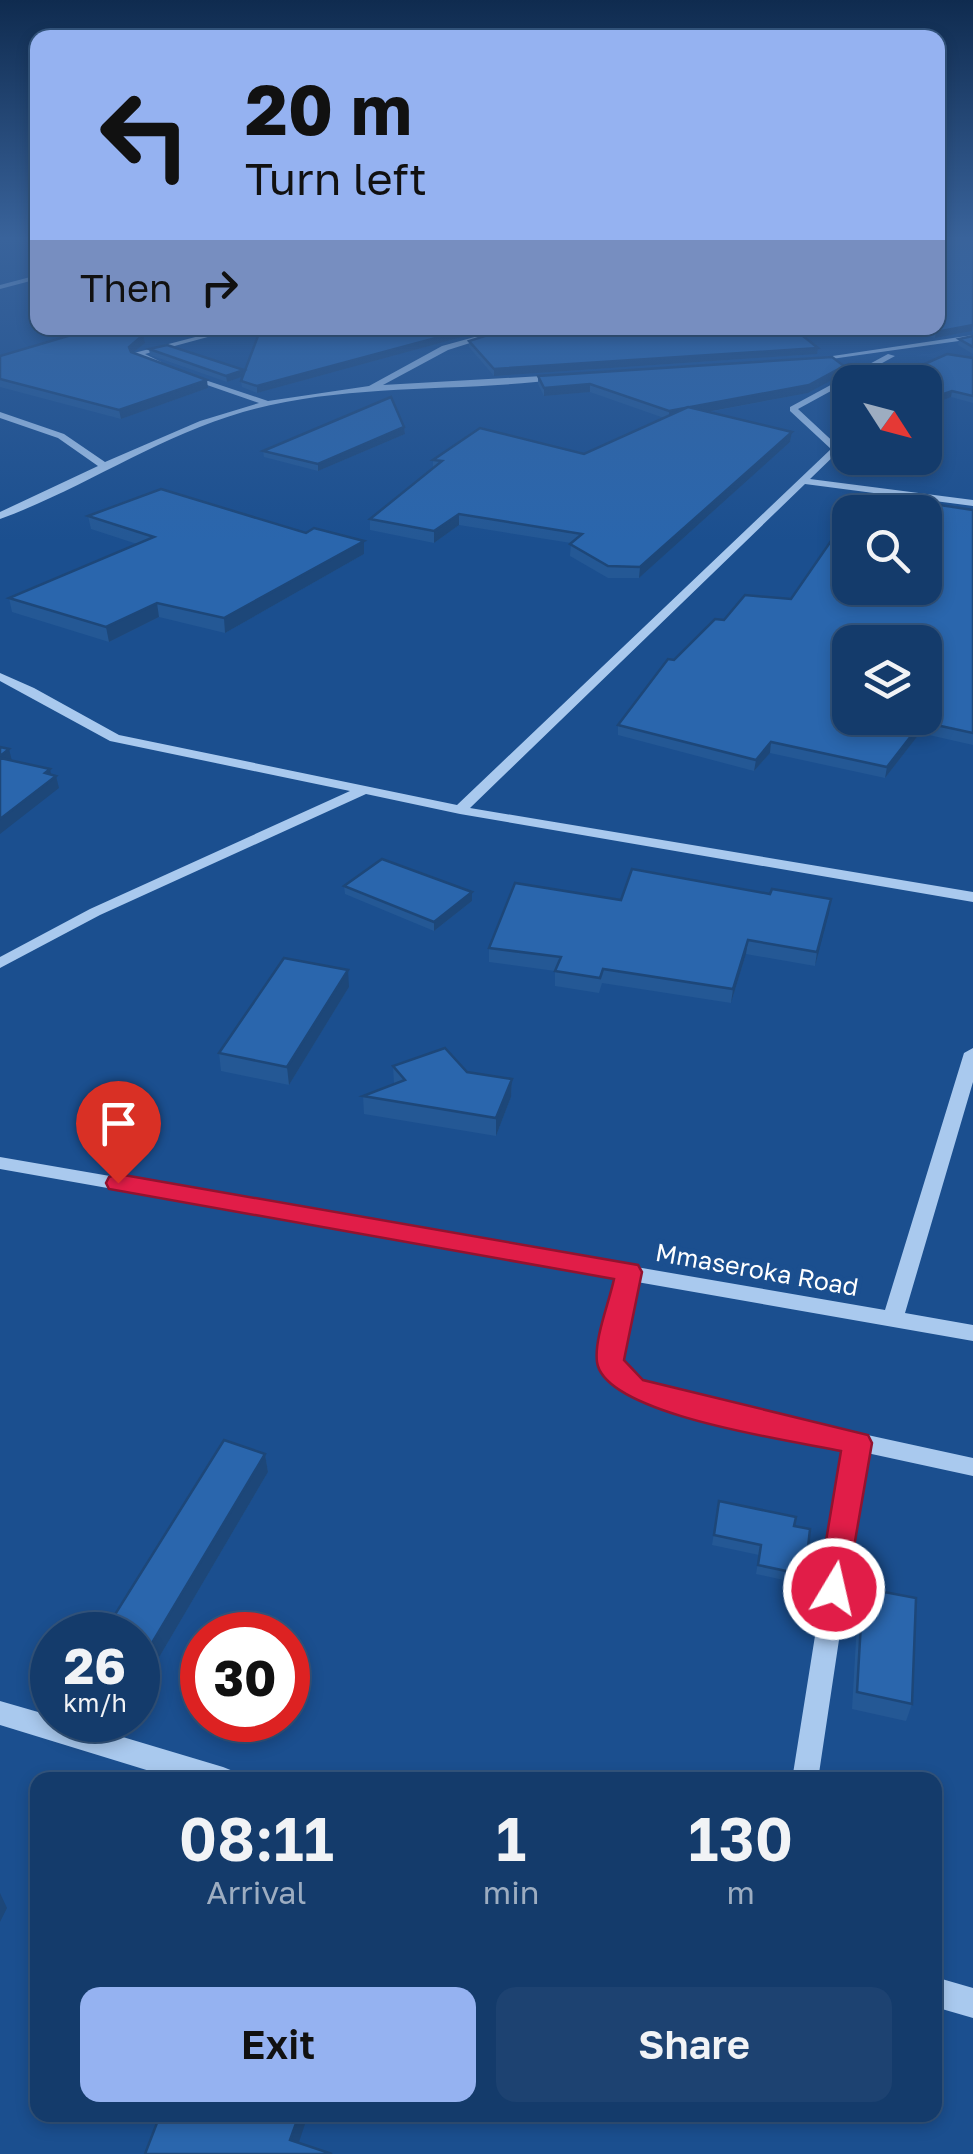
<!DOCTYPE html>
<html lang="en">
<head>
<meta charset="utf-8">
<style>
  :root { --surface:#143b6b; --page:#1d4271; --text:#f1f3f6; --muted:#9dadc1; --line:#33557e; --accent:#95b2f1 }
  body { margin:0; font-family:"Golos Text",sans-serif; background:var(--page); color:var(--text); height:100vh; display:flex; flex-direction:column; font-size:38px; white-space:nowrap }
  * { box-sizing:border-box; margin:0 }
  p { font-size:32px; color:var(--muted) }
  .icon { flex:none; width:55px; height:55px; fill:none; stroke:currentColor; stroke-width:2; stroke-linecap:round; stroke-linejoin:round }
  .map { position:relative; flex:1; overflow:hidden }
  .side { position:absolute; left:30px; top:1772px; width:912px; height:350px; display:flex; flex-direction:column; background:var(--surface); border-radius:20px; box-shadow:0 5px 15px #0003,0 0 0 2px var(--line) }
  .side>* { flex:none }
  .top-card { position:absolute; left:30px; top:30px; width:915px; height:305px; border-radius:20px; box-shadow:0 5px 15px #0003,0 0 0 2px var(--line); background:#95b2f1; color:#111; overflow:hidden }
  .needle { width:65px; rotate:126deg }
  .tools { position:absolute; left:832px; top:365px; display:grid; gap:20px }
  .tools a { display:grid; place-items:center; width:110px; height:110px; border-radius:20px; background:var(--surface); box-shadow:0 5px 15px #0003,0 0 0 2px var(--line); font-size:50px }
  .speed { position:absolute; left:30px; top:1612px; display:flex; gap:20px; font-size:50px; font-weight:700; text-align:center }
  .speed>* { display:grid; place-content:center; width:130px; height:130px; border-radius:50%; background:var(--surface); box-shadow:0 5px 15px #0003,0 0 0 2px var(--line); line-height:1 }
  .speed small { font-size:25px; font-weight:400 }
  .speed .limit { border:15px solid #d22; background:#fff; color:#111 }
  .pin { position:absolute; display:grid; place-items:center; width:85px; height:85px; color:#fff; margin:-102px -42px; border-radius:50% 50% 50% 0; rotate:-45deg; box-shadow:0 0 10px #0007 }
  .pin .icon { rotate:45deg }
  .me { position:absolute; width:110px; margin:-55px; rotate:9deg; stroke-linejoin:round; filter:drop-shadow(0 0 8px #0008) }
  .turn { display:flex; align-items:center; gap:35px; height:210px; padding:0 50px; font-size:45px }
  .turn .icon { width:130px; height:130px; stroke-width:2.5 }
  .turn b { display:block; font-size:70px; line-height:85px }
  .then { display:flex; align-items:center; height:95px; padding:0 50px; background:#0003; gap:20px; font-size:38px }
  .eta { display:flex; justify-content:space-evenly; align-items:center; height:170px; text-align:center }
  .eta b { font-size:60px; font-weight:600; line-height:70px }
  .button { display:flex; gap:20px; margin-top:auto; padding:20px 50px }
  .button a { flex:1; height:115px; border-radius:20px; background:var(--accent); color:#111; font-size:40px; font-weight:600; line-height:115px; text-align:center }
  .button a+a { background:var(--page); color:var(--text) }
  .map>svg:first-child { display:block }
  .lines { fill:none; stroke-linecap:round; stroke-linejoin:round }
  .minor { fill:#a9c9ee; fill-rule:evenodd }
  .wall { fill:#245895 }
  .shaded-wall { fill:#1d4779 }
  .building { fill:#2a66ad; stroke:#1d4779; stroke-width:2.5; fill-rule:evenodd }
  .route { fill:#e11d48; stroke:#92132f; stroke-width:2.5 }
  .labels { text-anchor:middle; dominant-baseline:central; stroke-width:10; stroke-linejoin:round; paint-order:stroke }
  .street-label { font-size:25px; fill:#fff; stroke:#1b4f8f }
</style>
</head>
<body>
<div class="map">
<svg width="973" height="2154" viewBox="0 0 973 2154">
  <rect width="100%" height="100%" fill="#1b4f8f"/>
  <g class="lines">
    <g class="minor">
      <polygon points="38,275 38,279 0,289 0,285"/>
      <polygon points="230,328 241,328 145,354 161,362 161,366 155,366 134,353"/>
      <path d="M507,328h10l-69,22 -65,35 177,-10 3,4c-107,14 -215,3 -320,33 -89,26 -158,76 -243,107v-7l98,-46 -40,-28 -58,-20v-6l64,22 41,28 95,-41 59,-18 -75,-26v-4l84,28 101,-15 73,-40z"/>
      <polygon points="973,335 973,339 810,362 806,360"/>
      <polygon points="888,354 895,356 798,409 841,449 810,479 973,500 973,506 805,484 470,808 973,892 973,902 460,814 366,794 100,915 0,968 0,957 90,909 350,791 110,741 0,681 0,673 34,688 119,735 457,805 831,449 790,411 790,407"/>
      <path d="M973,1048v34l-68,231 68,12v16l-336,-59 -16,79c10,15 24,22 40,29l312,68v18l-106,-23 -49,327h-26l53,-332 -195,-44 -34,-18 -17,-25 19,-83 -618,-109v-12l885,153 79,-257z"/>
      <polygon points="0,1701 52,1716 52,1720 66,1720 223,1767 233,1771 236,1780 179,1780 0,1725"/>
      <polygon points="935,1977 973,1988 973,2018 935,2007"/>
    </g>
  </g>
  <g class="wall">
    <polygon points="973,239 973,333 972,331 935,338 904,328 938,328"/>
    <polygon points="248,328 495,328 257,393 242,387 241,381 243,376 227,382 150,355 149,349 244,370 244,373 260,333"/>
    <polygon points="799,333 817,354 494,376 469,347 469,341"/>
    <polygon points="973,336 973,354 958,345 959,339"/>
    <polygon points="145,343 132,353 208,388 121,419 0,387 0,356"/>
    <polygon points="973,358 973,403 951,397 934,404 925,402 925,382"/>
    <polygon points="843,374 808,393 709,412 792,432 790,442 639,578 608,578 570,556 571,543 459,525 434,543 370,530 370,519 433,468 433,460 584,454 664,418 590,392 544,396 538,384 538,376"/>
    <polygon points="404,427 405,434 318,471 264,457 263,451"/>
    <polygon points="973,510 973,745 920,733 885,778 770,753 754,771 618,735 618,725 674,660 724,620 791,599 850,588"/>
    <polygon points="88,516 364,554 225,633 159,617 109,642 12,612 9,598 137,544 91,529"/>
    <polygon points="344,886 472,892 472,901 434,931 345,894"/>
    <polygon points="770,894 831,899 815,966 746,954 731,1003 602,983 599,993 555,986 555,971 489,962 489,948 621,900"/>
    <polygon points="349,987 289,1085 221,1071 219,1053"/>
    <polygon points="393,1066 467,1072 512,1079 511,1097 496,1136 364,1114 363,1096 394,1084"/>
    <polygon points="265,1454 268,1472 154,1666 138,1660 138,1635 105,1635 104,1632"/>
    <polygon points="719,1501 794,1526 805,1575 802,1584 756,1574 759,1555 712,1545"/>
    <polygon points="863,1588 912,1704 906,1721 852,1709 858,1606"/>
  </g>
  <g class="shaded-wall">
    <polygon points="973,325 972,331 935,338 936,332"/>
    <polygon points="473,328 495,328 257,393 257,386"/>
    <polygon points="793,328 831,328 792,334"/>
    <polygon points="143,335 145,343 130,355 129,347"/>
    <polygon points="818,348 817,354 494,376 494,369"/>
    <polygon points="844,366 843,374 808,393 669,419 669,411"/>
    <polygon points="244,370 244,376 227,382 226,376"/>
    <polygon points="207,380 208,388 121,419 119,410"/>
    <polygon points="590,384 590,392 544,396 544,388"/>
    <polygon points="952,391 951,397 934,404 935,397"/>
    <polygon points="404,427 405,434 318,471 318,464"/>
    <polygon points="792,432 790,442 639,578 640,567"/>
    <polygon points="459,514 459,525 434,543 434,531"/>
    <polygon points="364,541 364,554 225,633 224,618"/>
    <polygon points="157,603 159,617 109,642 106,627"/>
    <polygon points="922,722 920,733 885,778 887,767"/>
    <polygon points="771,742 770,753 754,771 756,760"/>
    <polygon points="9,749 12,761 0,770 0,756"/>
    <polygon points="50,769 52,779 56,776 59,788 0,834 0,819"/>
    <polygon points="472,892 472,901 434,931 434,922"/>
    <polygon points="831,899 829,913 815,966 817,952"/>
    <polygon points="748,940 746,954 731,1003 733,989"/>
    <polygon points="348,970 349,987 289,1085 287,1067"/>
    <polygon points="512,1079 511,1097 496,1136 496,1118"/>
    <polygon points="265,1454 268,1472 154,1666 149,1648"/>
    <polygon points="0,1893 7,1908 0,1922"/>
    <polygon points="299,2115 308,2115 295,2154 290,2140"/>
  </g>
  <g class="building">
    <polygon points="938,239 973,239 973,325 936,332 923,328 938,328"/>
    <polygon points="95,328 120,328 143,335 129,347 131,352 207,380 119,410 0,379 0,356"/>
    <polygon points="261,328 473,328 257,386 241,381"/>
    <polygon points="510,328 797,328 793,328 818,348 494,369 469,341"/>
    <polygon points="973,336 973,347 959,339"/>
    <polygon points="167,345 244,370 226,376 149,349"/>
    <polygon points="947,354 973,358 973,396 952,391 935,397 925,395 925,382 884,382"/>
    <polygon points="832,357 844,366 809,385 669,411 590,384 544,388 538,376"/>
    <polygon points="391,397 404,427 318,464 263,451"/>
    <polygon points="688,407 792,432 640,567 608,566 570,544 582,534 459,514 434,531 370,519 442,461 433,460 480,428 584,454"/>
    <polygon points="161,489 306,533 314,528 364,541 224,618 157,603 106,627 9,598 154,537 88,516"/>
    <path d="M920,502l53,8v223l-51,-11 -35,45 -116,-25 -15,18 -138,-35 50,-66 6,1 41,-41 9,1 21,-25 46,4 51,-74 8,1v62h75v-76h-49l5,-8zM850,642h75v76h-75z"/>
    <polygon points="0,747 9,749 0,756"/>
    <polygon points="0,758 50,769 45,773 56,776 0,819"/>
    <polygon points="382,859 472,892 434,922 344,886"/>
    <polygon points="632,869 770,894 772,889 831,899 817,952 748,940 733,989 603,969 600,978 555,971 561,957 489,948 515,883 621,900"/>
    <polygon points="284,958 348,970 287,1067 219,1053"/>
    <polygon points="445,1048 467,1072 512,1079 496,1118 363,1096 405,1080 393,1066"/>
    <polygon points="224,1440 265,1454 149,1648 138,1644 138,1635 112,1635 104,1632"/>
    <polygon points="719,1501 796,1517 794,1526 810,1529 805,1575 758,1565 761,1545 714,1535"/>
    <polygon points="863,1588 916,1598 912,1704 857,1692"/>
    <polygon points="160,2115 299,2115 290,2140 332,2154 145,2154"/>
  </g>
  <linearGradient id="sky" x2="0" y2="1"><stop stop-color="#0f2b4f"/><stop offset="0.44" stop-color="#39639b"/><stop offset="1" stop-color="#39639b" stop-opacity="0"/></linearGradient>
  <rect width="973" height="541" fill="url(#sky)"/>
  <path class="route" d="M118,1174l520,91 4,7 -18,88 19,20 225,55 4,8 -27,156 -11,4 -11,-4 -5,-10 23,-138c-47,-10 -237,-36 -244,-89 -3,-23 12,-59 17,-83l-505,-90 -3,-6 3,-6z"/>
  <g class="labels">
    <g class="street-label">
      <text transform="translate(757 1269) rotate(10)">Mmaseroka Road</text>
    </g>
  </g>
</svg>
<div class="tools">
<a><svg class="needle" viewBox="-14 -14 28 28"><path d="M0-13l5 13h-10z" fill="#e53935"/><path d="M0 13l5-13h-10z" fill="#9dadc1"/></svg></a>
<a><svg class="icon" aria-label="search" viewBox="0 0 24 24"><circle cx="10" cy="10" r="6"/><path d="M15 15l6 6"/></svg></a>
<a><svg class="icon" aria-label="layers" viewBox="0 0 24 24"><path d="M12 4l9 5-9 5-9-5zM3 14l9 5 9-5"/></svg></a>
</div>
<div class="speed"><div>26<small>km/h</small></div><div class="limit">30</div></div>
<div class="pin" style="left:118px;top:1183px;background:#d93025"><svg class="icon" aria-label="arrive" viewBox="0 0 24 24"><path d="M6 21V4h12l-3 4 3 4H6"/></svg></div>
<svg class="me" style="left:834px;top:1589px" viewBox="-20 -20 40 40"><circle r="17" fill="#e11d48" stroke="#fff" stroke-width="3"/><path d="M0-11L8 9 0 5-8 9z" fill="#fff"/></svg>
<div class="top-card">
<div class="turn"><svg class="icon" aria-label="left" viewBox="0 0 24 24"><path d="M17 20v-9H6M10 6l-5 5 5 5"/></svg><div><b>20 m</b>Turn left</div></div>
<div class="then">Then<svg class="icon" aria-label="right" viewBox="0 0 24 24"><path d="M7 20v-9h11M14 6l5 5-5 5"/></svg></div>
</div>
<section class="side">
<div class="eta">
<div><b>08:11</b><p>Arrival</p></div>
<div><b>1</b><p>min</p></div>
<div><b>130</b><p>m</p></div>
</div>
<div class="button"><a>Exit</a><a>Share</a></div>
</section>
</div>
</body>
</html>
